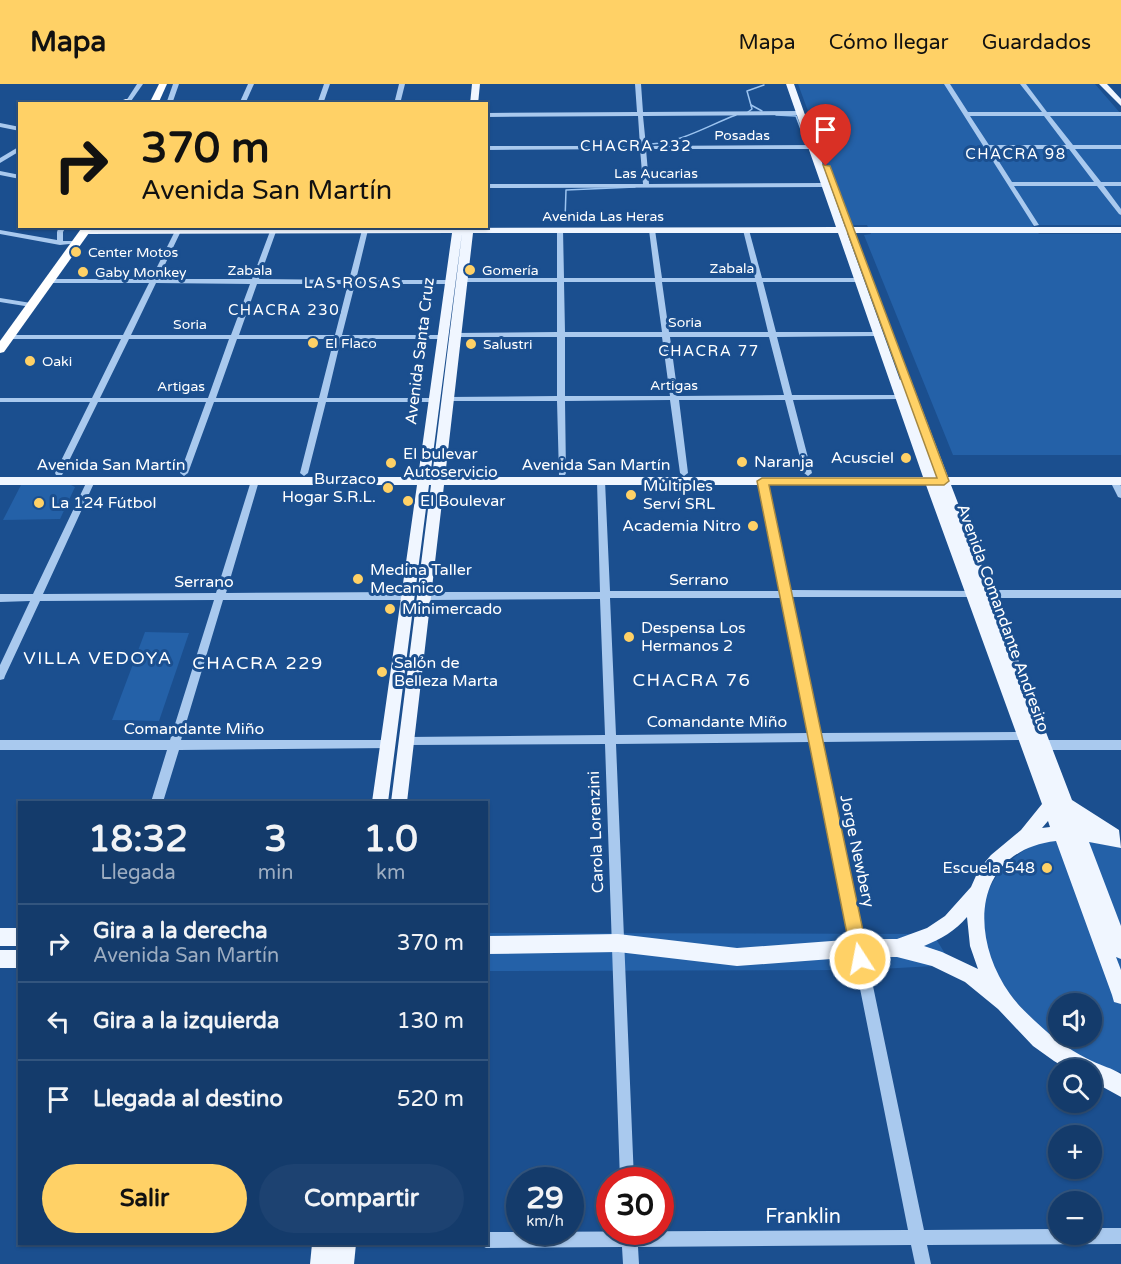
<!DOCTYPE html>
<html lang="es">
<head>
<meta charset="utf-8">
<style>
  :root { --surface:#143b6b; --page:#1d4271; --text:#f1f3f6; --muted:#9dadc1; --line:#33557e; --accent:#ffd166 }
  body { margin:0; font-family:"Varela Round",sans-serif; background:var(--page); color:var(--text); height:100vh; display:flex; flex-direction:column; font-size:22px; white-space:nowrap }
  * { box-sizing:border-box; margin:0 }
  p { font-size:20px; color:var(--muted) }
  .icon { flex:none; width:33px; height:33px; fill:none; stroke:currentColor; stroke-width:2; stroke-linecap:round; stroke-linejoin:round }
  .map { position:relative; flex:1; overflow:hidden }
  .details { position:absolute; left:18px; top:717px; width:470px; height:444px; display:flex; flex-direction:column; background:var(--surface); border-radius:0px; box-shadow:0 2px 4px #0004,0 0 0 2px var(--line) }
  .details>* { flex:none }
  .banner { position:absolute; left:18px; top:18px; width:470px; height:126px; border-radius:0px; box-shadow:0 2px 4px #0004,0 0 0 2px var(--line); background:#ffd166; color:#111; overflow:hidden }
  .buttons { position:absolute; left:1048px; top:909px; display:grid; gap:12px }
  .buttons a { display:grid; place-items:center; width:54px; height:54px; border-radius:50%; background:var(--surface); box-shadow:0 2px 4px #0004,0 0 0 2px var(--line); font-size:30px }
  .speed { position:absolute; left:506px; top:1083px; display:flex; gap:12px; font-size:30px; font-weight:700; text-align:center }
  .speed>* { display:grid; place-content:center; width:78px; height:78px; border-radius:50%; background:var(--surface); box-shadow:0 2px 4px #0004,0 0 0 2px var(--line); line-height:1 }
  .speed small { font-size:15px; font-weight:400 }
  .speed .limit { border:9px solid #d22; background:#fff; color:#111 }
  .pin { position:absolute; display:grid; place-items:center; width:51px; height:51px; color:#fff; margin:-62px -26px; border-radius:50% 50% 50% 0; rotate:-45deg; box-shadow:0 0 6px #0007 }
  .pin .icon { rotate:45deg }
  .me { position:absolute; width:66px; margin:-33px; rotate:349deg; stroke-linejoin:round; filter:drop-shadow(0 0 4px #0008) }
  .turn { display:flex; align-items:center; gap:21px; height:126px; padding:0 24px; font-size:27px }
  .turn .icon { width:78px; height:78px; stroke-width:2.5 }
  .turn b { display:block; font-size:42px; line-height:51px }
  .eta { display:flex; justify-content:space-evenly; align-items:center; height:102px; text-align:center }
  .eta b { font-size:36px; font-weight:800; line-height:42px }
  .button { display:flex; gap:12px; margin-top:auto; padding:12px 24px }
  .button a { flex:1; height:69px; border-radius:36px; background:var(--accent); color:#111; font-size:24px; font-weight:800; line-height:69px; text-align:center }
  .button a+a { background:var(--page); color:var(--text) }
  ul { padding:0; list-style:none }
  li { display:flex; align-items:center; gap:18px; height:78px; padding:0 24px; border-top:2px solid var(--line) }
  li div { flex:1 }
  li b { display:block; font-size:22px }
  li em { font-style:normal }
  header { display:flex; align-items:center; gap:36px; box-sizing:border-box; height:84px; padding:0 30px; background:var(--accent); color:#111 }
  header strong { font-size:28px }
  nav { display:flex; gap:33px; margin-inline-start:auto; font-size:21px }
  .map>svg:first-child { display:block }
  .green { fill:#2461a8; fill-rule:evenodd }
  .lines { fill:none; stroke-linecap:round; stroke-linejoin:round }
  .stream { stroke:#9cc4f0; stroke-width:1.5 }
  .minor { fill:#a9c9ee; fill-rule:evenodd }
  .major { fill:#f0f6ff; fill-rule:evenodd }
  .highway { fill:#fff; fill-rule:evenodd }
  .route { fill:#ffd166; stroke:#a68842; stroke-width:1.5 }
  .poi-dot { fill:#ffd166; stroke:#1b4f8f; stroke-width:2 }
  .labels { text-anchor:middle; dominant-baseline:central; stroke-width:6; stroke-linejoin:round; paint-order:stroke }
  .far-street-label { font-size:14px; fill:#fff; stroke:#1b4f8f }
  .far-poi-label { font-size:14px; fill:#fff; stroke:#1b4f8f; text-anchor:start }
  .far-neighbourhood-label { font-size:15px; letter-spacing:1.5px; fill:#fff; stroke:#1b4f8f }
  .street-label { font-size:16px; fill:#fff; stroke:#1b4f8f }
  .poi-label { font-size:16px; fill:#fff; stroke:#1b4f8f; text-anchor:start }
  .neighbourhood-label { font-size:18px; letter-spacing:1.5px; fill:#fff; stroke:#1b4f8f }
  .near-street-label { font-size:20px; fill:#fff; stroke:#1b4f8f }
</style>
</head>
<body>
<header>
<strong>Mapa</strong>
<nav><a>Mapa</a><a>Cómo llegar</a><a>Guardados</a></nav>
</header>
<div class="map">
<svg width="1121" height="1180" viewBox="0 0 1121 1180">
  <rect width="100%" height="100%" fill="#1b4f8f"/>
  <g class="green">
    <polygon points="798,0 1095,0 1121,30 1121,141 1032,141 1039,150 1121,150 1121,371 953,371 864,151 871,150 867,141 850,141"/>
    <polygon points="69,400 75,403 60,435 3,436 21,401"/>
    <polygon points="145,548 189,549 159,637 112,636"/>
    <path d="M1077,755l44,9v224c-75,-14 -184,-130 -118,-204 10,-11 26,-23 42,-26 10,-2 21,-2 32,-3zM1059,920h33v32h-33z"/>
    <polygon points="486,849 933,850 952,881 862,886 486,887"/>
  </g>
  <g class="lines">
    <g class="stream">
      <polyline points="751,21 762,27"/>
      <polyline points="748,28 752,25 747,7 764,1"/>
      <polyline points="776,31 796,32 802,48"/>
      <path d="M651,60c31,-2 56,-18 85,-29"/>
      <polyline points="565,136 566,106 635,103"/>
    </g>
    <g class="minor">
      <polygon points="137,0 143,0 129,20 124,20"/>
      <polygon points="173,0 179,0 172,20 166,20"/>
      <polygon points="248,0 254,0 245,20 239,20"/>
      <polygon points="324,0 330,0 323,20 317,20"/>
      <polygon points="399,0 405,0 400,20 394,20"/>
      <polygon points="635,0 641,0 643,28 800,27 803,29 800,31 643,32 646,62 819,61 822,63 819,65 646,65 649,100 825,99 828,101 825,103 486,104 486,100 643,100 640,65 486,66 486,62 640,62 638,32 486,33 486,29 637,28"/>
      <path d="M944,0h6l18,28h74l-22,-28h6l21,28h74v4h-71l23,29h48v4h-46l26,33h20v4h-17l17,23v6l-2,-1 -22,-28h-83l25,39 -5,1zM970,32h74l22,29h-77zM991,65h78l25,33h-82z"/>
      <polygon points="0,39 20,43 20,47 0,43"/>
      <polygon points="20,62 20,67 0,79 0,74"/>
      <polygon points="0,87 20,91 20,95 0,91"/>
      <polygon points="59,142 66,142 63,148 63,157 79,157 79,159 60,161 0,150 0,146 57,156 57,148"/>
      <path d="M272,142h6l-19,53 90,1 13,-50 3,-2 3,2 -12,50h97l1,2 -4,2h-95l-13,51h101l4,2 -4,2h-102l-14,59h111v4h-112l-18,71 -4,3 -4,-3 18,-71h-104l-26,71 -4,3 -4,-3 26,-71h-108l-35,71 -1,2h-6l-1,-2 35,-71h-90v-4h92l29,-59h-113l-4,-2 4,-2h115l26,-52h-100l-4,-2 1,-2h105l24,-48 3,-2 3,2 -23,48h94zM156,199l94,1 -19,51h-100zM257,200h91l-13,51h-96zM129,255h100l-21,59h-108zM237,255h97l-15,59h-103z"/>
      <path d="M560,144l3,2 1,48h91l-6,-48 3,-2 3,2 7,48h93l-12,-48 3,-2 3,2 13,48h99l1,2 -4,2h-95l13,50h102l4,2 -4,2 -101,1 15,58h108l4,2 -4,2 -107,1 19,73 -4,3 -4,-3 -19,-73h-106l9,73 -4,3 -4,-3 -10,-73 -105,1 1,72 -1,2h-6l-2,-74h-109l-4,-2 4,-2 109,-1v-59h-102l-4,-2 4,-2 102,-1v-50h-95l-4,-2 4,-2h95v-48zM564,198h91l7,50h-97zM662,198h94l12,50h-99zM565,253h97l8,59h-105zM670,253h99l15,58 -106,1z"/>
      <polygon points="0,214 31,219 35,221 31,223 0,218"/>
      <polygon points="91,394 95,397 43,510 216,509 251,397 255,394 259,397 226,509 407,508 412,512 407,516 223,516 181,656 387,656 391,658 393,661 391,664 179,666 163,718 151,718 167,666 0,666 0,656 170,656 214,516 40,517 5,592 4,595 0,596 0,581 30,517 0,518 0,510 33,510 87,397"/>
      <path d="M601,394l4,3 5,110h170l-21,-110 4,-3 4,3 23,109 186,1 2,2 -2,2 -3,2h-181l28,136 207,-1 4,1 2,3 -2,3 -4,1 -205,2 102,488 135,-1v5h33v-6h29v16l-194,1 4,19h-16l-4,-19 -273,2 1,17h-16l-1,-17 -136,1 -5,-3 -1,-1h6v-12l422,-2 -97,-488 -195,2 18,436h-14l-15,-436 -198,1 -4,-1 -2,-3 2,-3 4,-1 198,-2 -5,-136 -175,1 -5,-4 5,-4h175l-3,-111zM610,514h172l27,135 -193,2z"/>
      <polygon points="1114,394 1117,395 1121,402 1121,414 1118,413 1110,397"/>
      <polygon points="985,506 1121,506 1121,514 985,514 980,510"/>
      <polygon points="1044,656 1121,656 1121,666 1044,666 1040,664 1038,661 1040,658"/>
    </g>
    <g class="major">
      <polygon points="472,0 480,0 478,20 470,20"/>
      <path d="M786,0h8l51,143h276v6h-274l53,147 5,-3 6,3 37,97h173v8h-170l121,315 47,30 2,18 -32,-6 32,84v33l-5,-2 5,13v34l-7,-2 -2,-7 -56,-154c-84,10 -87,96 -46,153 9,13 24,26 36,37 13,12 30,22 46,30 10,5 20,7 29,13v23l-29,-16v-11h-23l-15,-9 -21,-15 -35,-37 -33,-27 -33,-16 -35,-9h-39l-121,9 -119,-14 -132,2v-18l132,-2 119,14 121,-9h39l30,-11 18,-12 26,-29 8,-18 12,-14 30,-25 21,-26 -116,-319h-482l-37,317h-16l40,-317h-2l-41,317h-16l45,-317h-417v-8h418l34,-244 -366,1 -3,-1v-4l753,-2zM462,149l-30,244h-2zM473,149h365l85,244h-478zM1048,737l2,6 -8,1zM967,833l3,29 8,23 -36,-17 -18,-6c17,-7 31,-15 43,-29z"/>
      <polygon points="1099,0 1107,0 1121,15 1121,22"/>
      <rect x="0" y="844" width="20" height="18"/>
      <rect x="0" y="866" width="20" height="18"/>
      <polygon points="312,1160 356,1160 354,1180 310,1180"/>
    </g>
    <g class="highway">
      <polygon points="159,0 167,0 158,20 149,20"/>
      <polygon points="126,15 129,16 131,20 122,20 123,16"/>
      <polygon points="83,142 94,142 4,268 0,269 0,257"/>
    </g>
  </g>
  <polygon class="route" points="823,81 830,82 949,397 944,401 769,401 869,875 866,880 860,883 854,880 852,875 757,397 762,394 937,394"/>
  <g class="poi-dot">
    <circle cx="76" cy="168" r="6"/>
    <circle cx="470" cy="186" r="6"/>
    <circle cx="83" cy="188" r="6"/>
    <circle cx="313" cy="259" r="6"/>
    <circle cx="471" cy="260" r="6"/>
    <circle cx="30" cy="277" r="6"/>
    <circle cx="906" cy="374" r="6"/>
    <circle cx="742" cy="378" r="6"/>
    <circle cx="391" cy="379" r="6"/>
    <circle cx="388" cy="404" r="6"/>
    <circle cx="631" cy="411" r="6"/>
    <circle cx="408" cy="417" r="6"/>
    <circle cx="39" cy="419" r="6"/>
    <circle cx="753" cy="442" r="6"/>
    <circle cx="358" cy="495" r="6"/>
    <circle cx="390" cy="525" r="6"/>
    <circle cx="629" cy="553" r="6"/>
    <circle cx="382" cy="588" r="6"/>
    <circle cx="1047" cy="784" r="6"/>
  </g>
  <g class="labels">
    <g class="far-street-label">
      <text x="742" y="51">Posadas</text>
      <text x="656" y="89">Las Aucarias</text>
      <text x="603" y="132">Avenida Las Heras</text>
      <text x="732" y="184">Zabala</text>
      <text x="250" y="186">Zabala</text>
      <text x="685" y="238">Soria</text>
      <text x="190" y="240">Soria</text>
      <text x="674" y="301">Artigas</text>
      <text x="181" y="302">Artigas</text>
    </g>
    <g class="far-poi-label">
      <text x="88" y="168">Center Motos</text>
      <text x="482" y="186">Gomería</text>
      <text x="95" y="188">Gaby Monkey</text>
      <text x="325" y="259">El Flaco</text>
      <text x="483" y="260">Salustri</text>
      <text x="42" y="277">Oaki</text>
    </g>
    <g class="far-neighbourhood-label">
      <text x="636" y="62">CHACRA 232</text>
      <text x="1016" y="70">CHACRA 98</text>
      <text x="353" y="199">LAS ROSAS</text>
      <text x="284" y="226">CHACRA 230</text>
      <text x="709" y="267">CHACRA 77</text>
    </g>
    <g class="street-label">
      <text transform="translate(420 267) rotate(-83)">Avenida Santa Cruz</text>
      <text x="111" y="381">Avenida San Martín</text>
      <text x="596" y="381">Avenida San Martín</text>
      <text x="699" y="496">Serrano</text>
      <text x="204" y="498">Serrano</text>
      <text transform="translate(1003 534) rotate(70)">Avenida Comandante Andresito</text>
      <text x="717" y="638">Comandante Miño</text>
      <text x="194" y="645">Comandante Miño</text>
      <text transform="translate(596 748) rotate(-92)">Carola Lorenzini</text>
      <text transform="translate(857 767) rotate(78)">Jorge Newbery</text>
    </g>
    <g class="poi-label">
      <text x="403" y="370">El bulevar<tspan x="403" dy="18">Autoservicio</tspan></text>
      <text x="894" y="374" text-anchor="end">Acusciel</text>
      <text x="754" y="378">Naranja</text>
      <text x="376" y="395" text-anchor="end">Burzaco<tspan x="376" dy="18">Hogar S.R.L.</tspan></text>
      <text x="643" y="402">Múltiples<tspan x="643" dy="18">Serví SRL</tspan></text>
      <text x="420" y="417">El Boulevar</text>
      <text x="51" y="419">La 124 Fútbol</text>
      <text x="741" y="442" text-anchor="end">Academia Nitro</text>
      <text x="370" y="486">Medina Taller<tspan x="370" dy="18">Mecanico</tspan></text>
      <text x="402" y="525">Minimercado</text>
      <text x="641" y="544">Despensa Los<tspan x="641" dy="18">Hermanos 2</tspan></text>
      <text x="394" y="579">Salón de<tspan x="394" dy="18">Belleza Marta</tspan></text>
      <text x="1035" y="784" text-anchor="end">Escuela 548</text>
    </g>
    <g class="neighbourhood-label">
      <text x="98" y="574">VILLA VEDOYA</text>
      <text x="258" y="579">CHACRA 229</text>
      <text x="692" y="596">CHACRA 76</text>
    </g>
    <g class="near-street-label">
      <text x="803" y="1133">Franklin</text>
    </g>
  </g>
</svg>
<div class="buttons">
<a><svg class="icon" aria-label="sound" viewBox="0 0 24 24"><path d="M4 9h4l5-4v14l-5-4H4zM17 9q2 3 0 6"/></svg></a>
<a><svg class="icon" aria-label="search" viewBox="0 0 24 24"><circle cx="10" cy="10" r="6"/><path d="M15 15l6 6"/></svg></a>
<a>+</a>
<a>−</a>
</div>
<div class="speed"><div>29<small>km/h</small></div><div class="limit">30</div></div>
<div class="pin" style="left:826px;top:82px;background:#d93025"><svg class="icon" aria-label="arrive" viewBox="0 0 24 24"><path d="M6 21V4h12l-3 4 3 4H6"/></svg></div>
<svg class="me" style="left:860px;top:875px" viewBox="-20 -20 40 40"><circle r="17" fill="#ffd166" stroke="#fff" stroke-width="3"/><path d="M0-11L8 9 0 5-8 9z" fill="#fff"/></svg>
<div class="banner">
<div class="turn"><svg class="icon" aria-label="right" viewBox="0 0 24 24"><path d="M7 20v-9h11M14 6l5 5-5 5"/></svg><div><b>370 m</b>Avenida San Martín</div></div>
</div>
<section class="details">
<div class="eta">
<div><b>18:32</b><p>Llegada</p></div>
<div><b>3</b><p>min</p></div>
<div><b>1.0</b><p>km</p></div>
</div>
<ul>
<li><svg class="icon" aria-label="right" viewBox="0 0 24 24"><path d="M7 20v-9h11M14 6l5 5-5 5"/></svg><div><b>Gira a la derecha</b><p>Avenida San Martín</p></div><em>370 m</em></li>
<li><svg class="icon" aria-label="left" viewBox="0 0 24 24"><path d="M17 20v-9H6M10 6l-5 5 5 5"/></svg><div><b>Gira a la izquierda</b></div><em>130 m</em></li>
<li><svg class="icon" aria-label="arrive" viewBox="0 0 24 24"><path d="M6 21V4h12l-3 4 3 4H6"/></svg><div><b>Llegada al destino</b></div><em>520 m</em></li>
</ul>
<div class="button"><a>Salir</a><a>Compartir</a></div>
</section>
</div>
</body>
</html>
